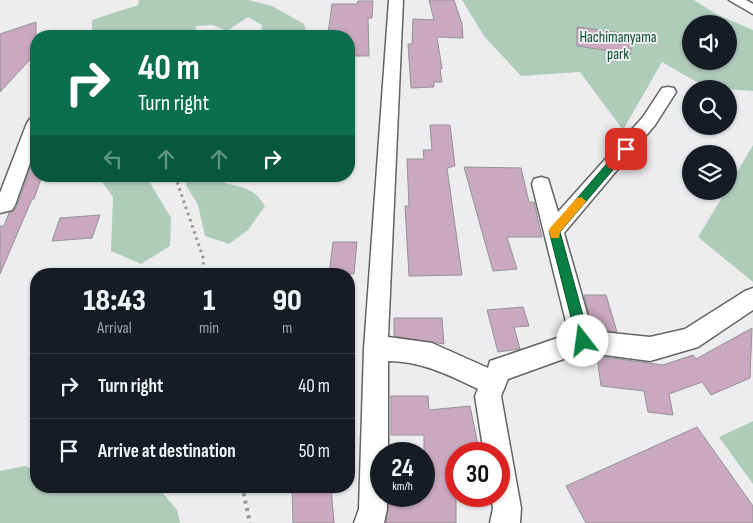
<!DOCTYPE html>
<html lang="en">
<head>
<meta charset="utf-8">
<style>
  :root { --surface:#171b24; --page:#20242c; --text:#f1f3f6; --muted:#9ea1a6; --line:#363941 }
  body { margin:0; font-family:"Sofia Sans Condensed",sans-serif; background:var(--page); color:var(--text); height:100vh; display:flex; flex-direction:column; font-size:19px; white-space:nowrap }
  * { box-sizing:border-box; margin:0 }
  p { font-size:16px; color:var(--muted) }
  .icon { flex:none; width:28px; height:28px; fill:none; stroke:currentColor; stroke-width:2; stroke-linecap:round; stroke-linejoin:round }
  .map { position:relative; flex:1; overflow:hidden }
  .panel { position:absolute; left:30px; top:268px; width:325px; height:225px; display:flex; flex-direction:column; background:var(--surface); border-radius:20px; box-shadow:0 1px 4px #0004 }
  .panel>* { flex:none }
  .guide { position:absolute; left:30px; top:30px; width:325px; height:152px; border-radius:20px; box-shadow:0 1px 4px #0004; background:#0b6e4f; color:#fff; overflow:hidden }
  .controls { position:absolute; left:682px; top:15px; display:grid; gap:10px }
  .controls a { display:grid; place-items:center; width:55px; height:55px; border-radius:50%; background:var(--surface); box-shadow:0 1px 4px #0004; font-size:25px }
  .speed { position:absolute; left:370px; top:442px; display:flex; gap:10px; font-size:25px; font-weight:700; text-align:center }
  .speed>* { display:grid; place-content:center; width:65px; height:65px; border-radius:50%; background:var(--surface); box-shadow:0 1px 4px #0004; line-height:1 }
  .speed small { font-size:12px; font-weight:400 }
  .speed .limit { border:8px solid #d22; background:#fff; color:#111 }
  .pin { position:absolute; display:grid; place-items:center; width:42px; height:42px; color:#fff; margin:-21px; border-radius:10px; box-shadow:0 2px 8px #0006 }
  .me { position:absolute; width:55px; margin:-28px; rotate:345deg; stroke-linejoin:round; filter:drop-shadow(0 0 4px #0008) }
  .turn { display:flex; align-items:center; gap:18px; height:105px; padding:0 25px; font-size:22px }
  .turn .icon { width:65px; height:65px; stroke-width:2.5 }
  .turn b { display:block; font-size:35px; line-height:42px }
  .lanes { display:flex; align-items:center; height:48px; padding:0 25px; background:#0003; justify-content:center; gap:25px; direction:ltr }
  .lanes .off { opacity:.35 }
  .eta { display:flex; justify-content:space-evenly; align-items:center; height:85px; text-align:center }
  .eta b { font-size:30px; font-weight:800; line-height:35px }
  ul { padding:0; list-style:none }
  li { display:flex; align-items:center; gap:15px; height:65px; padding:0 25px; border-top:1px solid var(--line) }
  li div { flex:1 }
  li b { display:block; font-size:19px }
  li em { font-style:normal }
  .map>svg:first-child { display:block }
  .green { fill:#afcbba; fill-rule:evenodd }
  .building { fill:#caa8c0; stroke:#959294 }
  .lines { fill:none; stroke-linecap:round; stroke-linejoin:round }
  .minor-casing { stroke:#646466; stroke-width:3 }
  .path-far1 { stroke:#969698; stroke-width:3; stroke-dasharray:2.5 4; stroke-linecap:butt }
  .path { stroke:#969698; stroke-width:4; stroke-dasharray:3 4.5; stroke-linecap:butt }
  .minor { fill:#fff; fill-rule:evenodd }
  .route { fill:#0b8043; stroke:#07532c }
  .slow { fill:#f59e0b }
  .labels { text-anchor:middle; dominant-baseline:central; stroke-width:4; stroke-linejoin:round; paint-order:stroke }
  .far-park-label { font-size:15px; fill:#0c4f32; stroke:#ededf0 }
</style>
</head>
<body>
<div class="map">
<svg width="753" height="523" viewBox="0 0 753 523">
  <rect width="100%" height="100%" fill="#ededf0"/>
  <g class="green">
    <polygon points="139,0 248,0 272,6 304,24 306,31 297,36 261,36 262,25 248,17 227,31 213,25 196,26 196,36 92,36 92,20 138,5"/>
    <path d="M462,0h232l22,14 37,16v61l-46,-3 -45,-26 -39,68 -43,-58 -59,4 -37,-40zM691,24h38v37h-38z"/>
    <polygon points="753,145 753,282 698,237 726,191 729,191 729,186"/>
    <polygon points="98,176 146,176 171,218 170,246 141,264 111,251 113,197"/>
    <path d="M187,176h24c13,11 31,7 44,18 4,3 7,8 10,12l-17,24 -19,14 -24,-8 -7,-31 -12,-20z"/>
    <polygon points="753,421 753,484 719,437"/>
    <polygon points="25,466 36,471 36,486 157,486 177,510 180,523 0,523 0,471"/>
  </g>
  <g class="building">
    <polygon points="429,0 454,0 462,24 463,38 437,37 442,69 440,69 442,82 434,82 434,87 411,88 408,44 412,44 413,19 434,20"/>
    <polygon points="358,1 373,1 372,18 368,18 369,56 349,56 350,35 328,34 332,4 357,4"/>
    <polygon points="36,22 36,53 0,92 0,34"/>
    <polygon points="577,27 629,34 631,54 577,46"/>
    <polygon points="430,125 450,125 455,166 447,168 462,275 409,276 405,206 409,206 407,159 424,159 423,150 432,150"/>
    <polygon points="36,151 36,176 42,176 34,199 32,199 0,274 0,226 4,226 9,213 14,211 17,206"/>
    <polygon points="464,167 521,168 529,202 534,202 542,237 507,237 517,269 493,271"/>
    <polygon points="100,215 92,238 52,241 60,218"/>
    <polygon points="333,242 357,242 354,274 329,274"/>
    <polygon points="584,295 606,295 617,332 593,329"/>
    <polygon points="523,307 529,326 514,327 520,349 498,352 487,310"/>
    <polygon points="394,318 442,318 444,344 394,336"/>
    <polygon points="752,328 750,378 711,395 702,382 669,394 673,415 648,412 644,391 601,386 597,356 663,365 693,355 696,359"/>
    <polygon points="391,396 428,396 429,410 470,406 478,445 460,447 461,454 456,454 456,523 386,523 389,496 424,496 424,435 391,435"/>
    <polygon points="697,427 753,506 753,523 586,523 566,486"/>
    <polygon points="292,486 331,486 334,523 293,523"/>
  </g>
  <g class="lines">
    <g class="minor-casing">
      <g id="minor">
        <path d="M389,0h14l-15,337 44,6 56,25 2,-7 9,-3 70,-24 -37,-150 2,-5 7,-2 7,2 10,33 85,-95 19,-29 6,-1 6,1 2,4 -21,33 -91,108 28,98 58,6 35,-8 60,-38 8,-3v22l-55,37 -48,14 -67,-9 -75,27 -7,17 20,112 -1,15h-30l3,-15 -2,-12h8v-42h-15l-9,-58 3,-7c-29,-14 -57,-28 -90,-28v93h-7v42h6v13l-3,14h-30l5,-14 5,-160z"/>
        <polygon points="729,0 746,0 753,4 753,14"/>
        <polygon points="36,117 36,146 15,205 12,210 0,213 0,193 27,123 30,119"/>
      </g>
    </g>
    <polyline class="path-far1" points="175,176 204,260 201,274"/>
    <polyline class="path" points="242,486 250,523"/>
    <use href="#minor" class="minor"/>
  </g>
  <polygon class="route" points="626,145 629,146 629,151 560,232 590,341 588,346 583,347 579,346 577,341 549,231 622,146"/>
  <polygon class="slow" points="581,197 586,201 584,204 560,232 559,238 551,238 549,231 550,228 577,198"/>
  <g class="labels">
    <g class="far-park-label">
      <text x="618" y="37">Hachimanyama<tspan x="618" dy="17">park</tspan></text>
    </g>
  </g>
</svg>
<div class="controls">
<a><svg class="icon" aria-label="sound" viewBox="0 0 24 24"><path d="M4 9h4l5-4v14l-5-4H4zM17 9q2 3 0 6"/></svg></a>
<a><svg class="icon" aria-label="search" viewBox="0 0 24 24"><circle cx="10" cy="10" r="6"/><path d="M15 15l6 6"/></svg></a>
<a><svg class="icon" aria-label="layers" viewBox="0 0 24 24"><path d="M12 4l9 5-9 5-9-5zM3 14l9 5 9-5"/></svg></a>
</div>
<div class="speed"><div>24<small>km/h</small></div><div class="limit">30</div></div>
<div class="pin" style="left:626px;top:149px;background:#d93025"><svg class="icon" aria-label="arrive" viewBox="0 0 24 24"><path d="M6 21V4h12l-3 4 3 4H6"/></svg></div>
<svg class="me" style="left:583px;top:341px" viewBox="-20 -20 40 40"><circle r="19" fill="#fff"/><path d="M0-13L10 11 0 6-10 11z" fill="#0b8043"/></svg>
<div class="guide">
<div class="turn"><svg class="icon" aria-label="right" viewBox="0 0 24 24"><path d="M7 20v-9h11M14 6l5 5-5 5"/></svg><div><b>40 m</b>Turn right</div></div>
<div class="lanes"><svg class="icon off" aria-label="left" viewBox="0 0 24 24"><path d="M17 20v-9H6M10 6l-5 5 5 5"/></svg><svg class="icon off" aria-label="ahead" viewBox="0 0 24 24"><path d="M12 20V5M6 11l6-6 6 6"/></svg><svg class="icon off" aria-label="ahead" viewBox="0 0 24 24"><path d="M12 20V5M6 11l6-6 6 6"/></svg><svg class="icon" aria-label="right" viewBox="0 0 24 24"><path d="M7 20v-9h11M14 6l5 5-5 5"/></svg></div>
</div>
<section class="panel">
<div class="eta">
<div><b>18:43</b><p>Arrival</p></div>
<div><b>1</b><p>min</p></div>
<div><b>90</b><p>m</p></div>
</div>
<ul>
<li><svg class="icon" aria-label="right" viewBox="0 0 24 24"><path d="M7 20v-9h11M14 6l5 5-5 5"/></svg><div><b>Turn right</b></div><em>40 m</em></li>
<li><svg class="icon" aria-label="arrive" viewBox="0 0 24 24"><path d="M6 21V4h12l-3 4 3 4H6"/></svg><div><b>Arrive at destination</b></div><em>50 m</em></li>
</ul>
</section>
</div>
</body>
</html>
